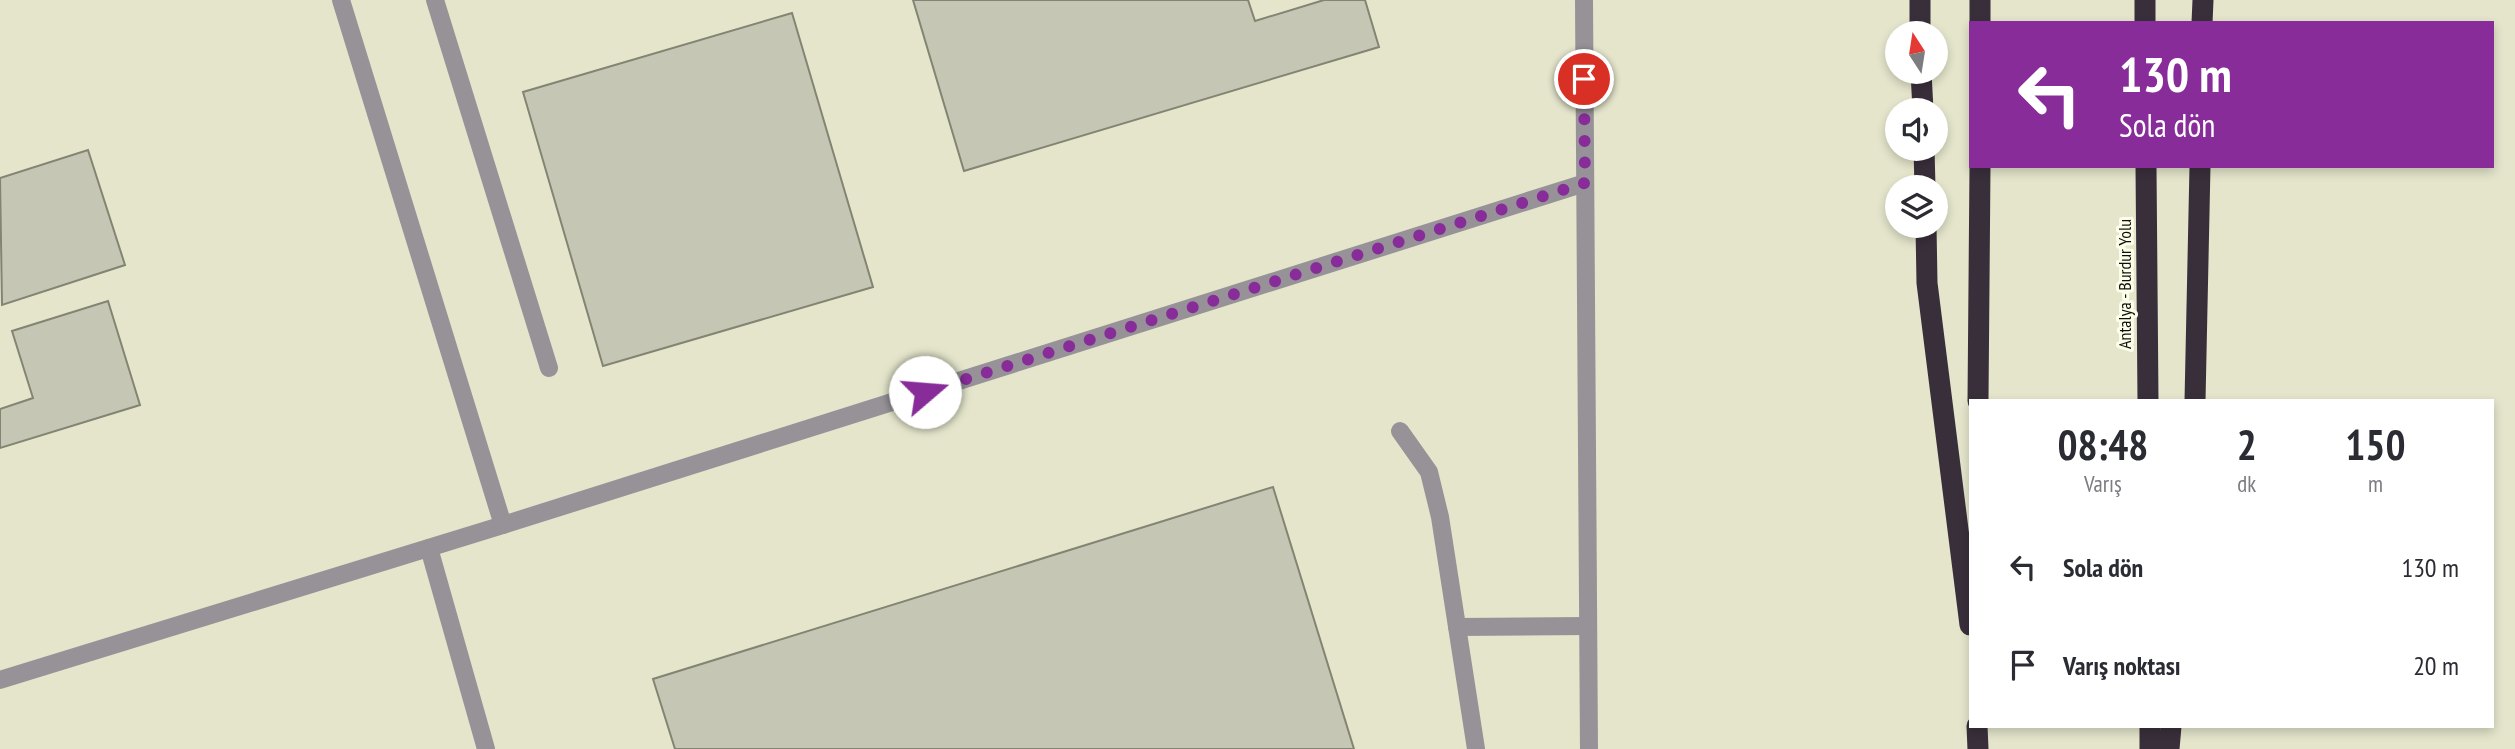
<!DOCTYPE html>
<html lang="tr">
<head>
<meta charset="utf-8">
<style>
  :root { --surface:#fff; --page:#f2f2f3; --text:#2b2b33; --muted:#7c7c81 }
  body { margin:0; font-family:"PT Sans Narrow",sans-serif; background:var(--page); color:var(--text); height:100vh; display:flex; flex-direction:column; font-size:26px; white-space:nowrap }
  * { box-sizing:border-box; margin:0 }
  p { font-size:23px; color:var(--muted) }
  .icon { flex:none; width:38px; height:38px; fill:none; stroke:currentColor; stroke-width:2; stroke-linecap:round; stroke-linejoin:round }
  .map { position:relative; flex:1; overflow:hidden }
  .side { position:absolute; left:1969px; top:399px; width:525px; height:329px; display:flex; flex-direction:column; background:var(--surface); border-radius:0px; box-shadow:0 4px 10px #0003 }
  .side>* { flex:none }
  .top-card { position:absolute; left:1969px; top:21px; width:525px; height:147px; border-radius:0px; box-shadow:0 4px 10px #0003; background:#872c98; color:#fff; overflow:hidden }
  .needle { width:46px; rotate:348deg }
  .tools { position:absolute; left:1885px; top:21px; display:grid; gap:14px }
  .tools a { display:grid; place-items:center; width:63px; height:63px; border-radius:50%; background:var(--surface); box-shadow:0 4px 10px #0003; font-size:35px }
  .pin { position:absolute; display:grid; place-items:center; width:60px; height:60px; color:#fff; margin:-30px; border:4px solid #fff; border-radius:50%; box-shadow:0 2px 7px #0007 }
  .me { position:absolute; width:77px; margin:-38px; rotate:72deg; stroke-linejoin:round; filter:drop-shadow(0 0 5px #0008) }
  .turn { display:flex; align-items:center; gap:24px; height:147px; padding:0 35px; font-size:32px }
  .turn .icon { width:91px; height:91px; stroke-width:2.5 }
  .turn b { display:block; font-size:49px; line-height:60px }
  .eta { display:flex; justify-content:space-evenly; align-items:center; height:119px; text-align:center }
  .eta b { font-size:42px; font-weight:700; line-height:49px }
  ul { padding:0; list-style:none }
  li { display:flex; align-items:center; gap:21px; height:98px; padding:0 35px }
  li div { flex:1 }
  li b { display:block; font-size:26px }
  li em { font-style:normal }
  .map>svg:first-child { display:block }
  .built { fill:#e4e5cb; fill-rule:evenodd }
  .building { fill:#c5c6b3; stroke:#848473; stroke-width:2 }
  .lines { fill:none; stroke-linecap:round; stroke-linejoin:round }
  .minor { stroke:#979298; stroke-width:18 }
  .highway { stroke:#392f3b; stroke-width:21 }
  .route { stroke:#872c98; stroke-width:12; stroke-dasharray:0 21.6 }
  .labels { text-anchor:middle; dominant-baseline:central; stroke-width:6; stroke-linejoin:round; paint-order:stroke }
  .street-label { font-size:18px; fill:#0e0e08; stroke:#fdfeea }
</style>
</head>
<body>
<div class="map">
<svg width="2515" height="749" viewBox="0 0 2515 749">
  <rect width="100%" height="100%" fill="#eff0dd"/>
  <path class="built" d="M0,0h2515v749h-2515zM1970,23h522v143h-522zM1897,33h39v39h-39zM1897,110h39v39h-39zM1897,187h39v39h-39zM1970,401h522v325h-522z"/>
  <g class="building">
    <polygon points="913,0 1248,0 1255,21 1324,0 1365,0 1379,47 964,171"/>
    <polygon points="792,13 873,287 603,366 523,92"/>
    <polygon points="88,150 125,265 2,305 0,178"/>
    <polygon points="108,301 140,405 0,448 0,409 33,398 12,331"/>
    <polygon points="1273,487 1354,749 675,749 653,679"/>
  </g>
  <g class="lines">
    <g class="minor">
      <polyline points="341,0 503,525"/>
      <polyline points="435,0 549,368"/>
      <polyline points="1584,0 1589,749"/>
      <polyline points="1400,431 1429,472 1440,517 1476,749"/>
      <polyline points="429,548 486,749"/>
      <polyline points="1457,627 1588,626"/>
      <polyline points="0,680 503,525 1585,183"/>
    </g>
    <g class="highway">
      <polyline points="1920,0 1920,33"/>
      <polyline points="2145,0 2145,23"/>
      <polyline points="1980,23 1980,0"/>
      <polyline points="2202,23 2203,0"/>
      <polyline points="1921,72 1923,110"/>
      <polyline points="1924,149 1925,187"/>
      <polyline points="2146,166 2148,401"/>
      <polyline points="1926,226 1927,283 1970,625"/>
      <polyline points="1978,401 1980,166"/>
      <polyline points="2195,401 2200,166"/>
      <polyline points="1977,726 1978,749"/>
      <polyline points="2150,726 2150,749"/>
      <polyline points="2169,749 2171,726"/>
    </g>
  </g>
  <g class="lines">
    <polyline class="route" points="925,392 1585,183 1584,79"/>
  </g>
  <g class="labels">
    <g class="street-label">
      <text transform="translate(2124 284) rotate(-90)">Antalya - Burdur Yolu</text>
    </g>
  </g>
</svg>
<div class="tools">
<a><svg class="needle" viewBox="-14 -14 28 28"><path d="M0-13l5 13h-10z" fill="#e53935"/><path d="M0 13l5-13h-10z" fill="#7c7c81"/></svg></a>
<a><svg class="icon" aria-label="sound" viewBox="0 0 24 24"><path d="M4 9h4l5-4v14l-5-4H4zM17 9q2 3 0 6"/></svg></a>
<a><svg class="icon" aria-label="layers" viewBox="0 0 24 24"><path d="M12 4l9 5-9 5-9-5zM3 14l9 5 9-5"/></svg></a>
</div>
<div class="pin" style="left:1584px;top:79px;background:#d93025"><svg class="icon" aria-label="arrive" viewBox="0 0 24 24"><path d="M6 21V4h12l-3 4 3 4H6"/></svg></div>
<svg class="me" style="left:925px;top:392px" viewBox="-20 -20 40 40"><circle r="19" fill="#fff"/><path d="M0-13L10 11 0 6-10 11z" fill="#872c98"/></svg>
<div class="top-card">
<div class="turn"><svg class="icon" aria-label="left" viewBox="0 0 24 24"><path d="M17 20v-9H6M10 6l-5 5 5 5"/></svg><div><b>130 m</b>Sola dön</div></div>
</div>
<section class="side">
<div class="eta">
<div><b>08:48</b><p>Varış</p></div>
<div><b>2</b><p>dk</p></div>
<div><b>150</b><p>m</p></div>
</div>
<ul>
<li><svg class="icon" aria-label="left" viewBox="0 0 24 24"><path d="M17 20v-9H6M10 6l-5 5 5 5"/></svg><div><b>Sola dön</b></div><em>130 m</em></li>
<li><svg class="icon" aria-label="arrive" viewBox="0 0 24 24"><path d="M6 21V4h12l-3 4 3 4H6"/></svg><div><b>Varış noktası</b></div><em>20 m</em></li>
</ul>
</section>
</div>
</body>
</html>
